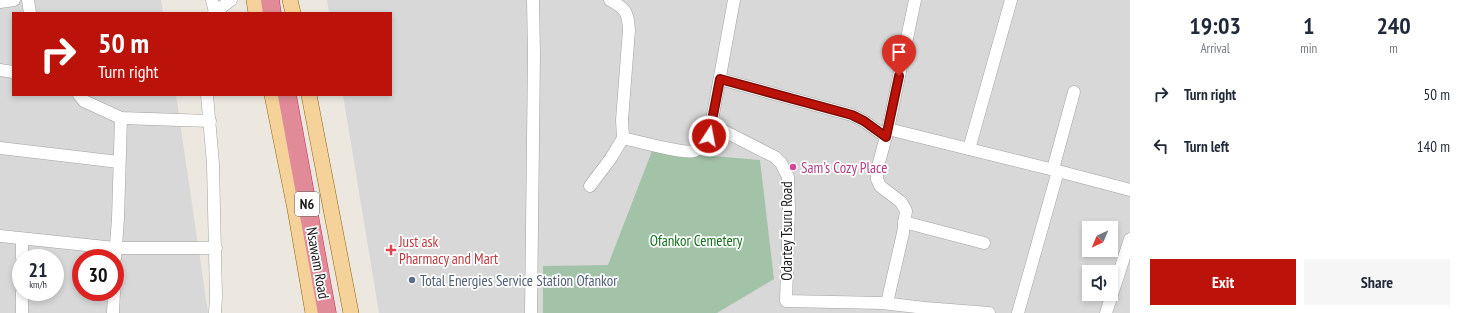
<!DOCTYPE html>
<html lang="en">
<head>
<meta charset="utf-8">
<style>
  :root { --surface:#fff; --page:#f6f6f7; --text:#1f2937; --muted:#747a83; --accent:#bb120a }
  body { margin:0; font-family:"PT Sans Narrow",sans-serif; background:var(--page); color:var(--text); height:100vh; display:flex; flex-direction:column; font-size:15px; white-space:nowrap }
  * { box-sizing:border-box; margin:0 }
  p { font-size:13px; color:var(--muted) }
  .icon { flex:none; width:22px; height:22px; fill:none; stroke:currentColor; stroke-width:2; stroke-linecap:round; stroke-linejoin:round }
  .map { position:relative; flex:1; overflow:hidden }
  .sheet { display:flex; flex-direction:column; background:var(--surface); width:340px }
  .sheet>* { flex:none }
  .guide { position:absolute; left:12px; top:12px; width:380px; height:84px; border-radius:0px; box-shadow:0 2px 6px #0003; background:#bb120a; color:#fff; overflow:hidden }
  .needle { width:26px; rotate:224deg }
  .controls { position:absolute; left:1082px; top:221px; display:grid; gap:8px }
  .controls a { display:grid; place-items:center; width:36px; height:36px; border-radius:0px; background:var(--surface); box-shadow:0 2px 6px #0003; font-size:20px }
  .speed { position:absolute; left:12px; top:249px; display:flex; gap:8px; font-size:20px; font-weight:700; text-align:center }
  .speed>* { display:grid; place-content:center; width:52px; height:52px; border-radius:50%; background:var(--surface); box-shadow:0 2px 6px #0003; line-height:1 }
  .speed small { font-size:10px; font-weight:400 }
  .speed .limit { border:6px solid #d22; background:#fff; color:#111 }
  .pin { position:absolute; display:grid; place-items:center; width:34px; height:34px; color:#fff; margin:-41px -17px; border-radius:50% 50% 50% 0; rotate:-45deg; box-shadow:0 0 4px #0007 }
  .pin .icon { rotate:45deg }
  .me { position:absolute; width:44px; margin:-22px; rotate:11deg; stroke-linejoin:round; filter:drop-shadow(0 0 3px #0008) }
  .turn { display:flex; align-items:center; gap:14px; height:84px; padding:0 20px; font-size:18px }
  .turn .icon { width:52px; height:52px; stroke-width:2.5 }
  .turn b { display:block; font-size:28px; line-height:34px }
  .eta { display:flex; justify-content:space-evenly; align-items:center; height:68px; text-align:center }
  .eta b { font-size:24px; font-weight:600; line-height:28px }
  .action { display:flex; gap:8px; margin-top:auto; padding:8px 20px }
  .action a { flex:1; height:46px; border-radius:0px; background:var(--accent); color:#fff; font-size:16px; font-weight:600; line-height:46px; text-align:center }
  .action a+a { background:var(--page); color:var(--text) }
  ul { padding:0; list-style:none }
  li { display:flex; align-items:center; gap:12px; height:52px; padding:0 20px }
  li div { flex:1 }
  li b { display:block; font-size:15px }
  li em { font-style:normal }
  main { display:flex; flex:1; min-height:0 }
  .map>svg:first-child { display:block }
  .residential { fill:#d9d8d8; fill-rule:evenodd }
  .cemetery { fill:#a3c3a9 }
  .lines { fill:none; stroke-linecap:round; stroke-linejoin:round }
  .minor-casing { stroke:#a2a2a2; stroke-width:13 }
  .major-casing { stroke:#8a6408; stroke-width:16 }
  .highway-casing { stroke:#cb2c5c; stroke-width:19 }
  .minor { stroke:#fff; stroke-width:12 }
  .major { stroke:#f6d29b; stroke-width:15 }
  .highway { stroke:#e08b97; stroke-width:18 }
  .route-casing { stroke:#7a0c06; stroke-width:10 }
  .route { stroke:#bb120a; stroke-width:7 }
  .hotel-dot { fill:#d1479c; stroke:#fff; stroke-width:1.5 }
  .health-dot { fill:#e0444e; stroke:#fff; stroke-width:1.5 }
  .service-dot { fill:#5c6f8a; stroke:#fff; stroke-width:1.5 }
  .labels { text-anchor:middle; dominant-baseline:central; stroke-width:3.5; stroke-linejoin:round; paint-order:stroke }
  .shield { fill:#fff; stroke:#5f5f5f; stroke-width:1 }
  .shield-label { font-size:14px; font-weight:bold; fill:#1b1b1b }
  .hotel-label { font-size:15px; fill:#b23c85; stroke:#fff; text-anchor:start }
  .street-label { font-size:15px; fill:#1b1b1b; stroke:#fff }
  .park-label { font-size:15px; fill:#10711c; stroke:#fff }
  .health-label { font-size:15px; fill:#be3a42; stroke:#fff; text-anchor:start }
  .service-label { font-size:15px; fill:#4e5e75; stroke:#fff; text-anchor:start }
</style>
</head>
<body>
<main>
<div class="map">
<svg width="1130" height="313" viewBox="0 0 1130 313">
  <rect width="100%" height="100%" fill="#ece8e0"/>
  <g class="residential">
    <path d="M0,0h161l2,13h-150v82h163l32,218h-208zM21,258h34v34h-34zM81,258h34v34h-34z"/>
    <path d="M327,0h803v313h-751l-36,-218h48v-82h-62zM1089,228h22v22h-22zM1089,272h22v22h-22z"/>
  </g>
  <polygon class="cemetery" points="652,151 760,160 774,279 717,313 543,313 543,266 608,265"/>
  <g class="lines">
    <g class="minor-casing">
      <g id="minor">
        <polyline points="28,0 30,13"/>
        <polyline points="212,0 215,12"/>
        <polyline points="734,0 712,120 720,129 775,157 781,163 788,177 789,208 786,301 882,303 925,308 989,313"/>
        <polyline points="0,2 14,0"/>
        <polyline points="214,13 231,0"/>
        <polyline points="0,70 13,72"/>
        <polyline points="720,79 852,115 864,121 886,137"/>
        <polyline points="79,95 84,101 121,118 210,121"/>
        <polyline points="207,95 213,164 216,297 215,313"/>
        <polyline points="888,129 1058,171 1130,190"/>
        <path d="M623,138c13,3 61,16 71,13 14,-5 16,-19 18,-31"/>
        <polyline points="0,148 119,162"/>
        <polyline points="969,149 1011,0"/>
        <polyline points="1053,169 1074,92"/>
        <path d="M590,186l21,-28 12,-20 -1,-18 7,-90c-1,-18 -3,-21 -19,-30"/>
        <polyline points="904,222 984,243"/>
        <polyline points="0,236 115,248 216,248"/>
        <polyline points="22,258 22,239"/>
        <polyline points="115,258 118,219 121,118"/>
        <polyline points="887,303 903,233 906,211 901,202 880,186 877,179 877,170 888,129 915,0"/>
        <polyline points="22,313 22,292"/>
        <polyline points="113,313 114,292"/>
        <polyline points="531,313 534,55 533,0"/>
        <polyline points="1018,313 1058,171"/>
        <polyline points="1106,313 1130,239"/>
      </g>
    </g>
    <g class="major-casing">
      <g id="major">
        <polyline points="254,0 256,13"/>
        <polyline points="290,0 293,13"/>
        <polyline points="272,95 295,209 313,313"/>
        <polyline points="309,95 351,313"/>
      </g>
    </g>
    <g class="highway-casing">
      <g id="highway">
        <polyline points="270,0 272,13"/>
        <polyline points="287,95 327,313"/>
      </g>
    </g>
    <use href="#minor" class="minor"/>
    <use href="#major" class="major"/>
    <use href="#highway" class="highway"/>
  </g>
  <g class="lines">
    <g class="route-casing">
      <polyline id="route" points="709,136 720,79 852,115 864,121 886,137 899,76"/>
    </g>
    <use href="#route" class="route"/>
  </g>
  <circle class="hotel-dot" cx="793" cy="167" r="4"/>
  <path class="health-dot" d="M389 244h4v4h4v4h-4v4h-4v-4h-4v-4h4z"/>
  <circle class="service-dot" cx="412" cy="280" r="4"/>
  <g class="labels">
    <rect class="shield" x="295" y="192" width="24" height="24" rx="3"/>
    <g class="shield-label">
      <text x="307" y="204">N6</text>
    </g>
    <g class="hotel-label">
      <text x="801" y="167">Sam's Cozy Place</text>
    </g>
    <g class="street-label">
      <text transform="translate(786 231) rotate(-90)">Odartey Tsuru Road</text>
      <text transform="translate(318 263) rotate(80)">Nsawam Road</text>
    </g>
    <g class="park-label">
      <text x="696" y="240">Ofankor Cemetery</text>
    </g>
    <g class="health-label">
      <text x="399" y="241">Just ask<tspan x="399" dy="17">Pharmacy and Mart</tspan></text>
    </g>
    <g class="service-label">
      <text x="420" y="280">Total Energies Service Station Ofankor</text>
    </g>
  </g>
</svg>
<div class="controls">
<a><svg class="needle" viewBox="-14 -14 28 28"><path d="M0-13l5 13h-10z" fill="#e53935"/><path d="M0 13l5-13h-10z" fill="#747a83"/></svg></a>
<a><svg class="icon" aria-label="sound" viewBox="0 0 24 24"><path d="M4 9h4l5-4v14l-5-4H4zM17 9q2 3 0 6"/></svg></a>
</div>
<div class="speed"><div>21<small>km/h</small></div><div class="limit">30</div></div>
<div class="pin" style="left:899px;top:76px;background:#d93025"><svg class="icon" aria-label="arrive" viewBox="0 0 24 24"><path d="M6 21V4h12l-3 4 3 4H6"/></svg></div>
<svg class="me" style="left:709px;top:136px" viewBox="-20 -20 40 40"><circle r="17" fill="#bb120a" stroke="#fff" stroke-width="3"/><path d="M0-11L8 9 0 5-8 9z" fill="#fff"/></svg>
<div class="guide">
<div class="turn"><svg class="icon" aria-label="right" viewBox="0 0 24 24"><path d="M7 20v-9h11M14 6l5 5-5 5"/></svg><div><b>50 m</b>Turn right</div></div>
</div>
</div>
<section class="sheet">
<div class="eta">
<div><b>19:03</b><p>Arrival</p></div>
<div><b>1</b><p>min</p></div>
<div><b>240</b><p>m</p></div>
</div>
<ul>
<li><svg class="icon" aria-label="right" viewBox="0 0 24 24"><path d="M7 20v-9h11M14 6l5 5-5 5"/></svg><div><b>Turn right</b></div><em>50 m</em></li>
<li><svg class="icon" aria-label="left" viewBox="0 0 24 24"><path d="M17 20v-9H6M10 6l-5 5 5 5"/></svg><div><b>Turn left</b></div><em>140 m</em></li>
</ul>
<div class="action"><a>Exit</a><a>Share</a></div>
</section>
</main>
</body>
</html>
